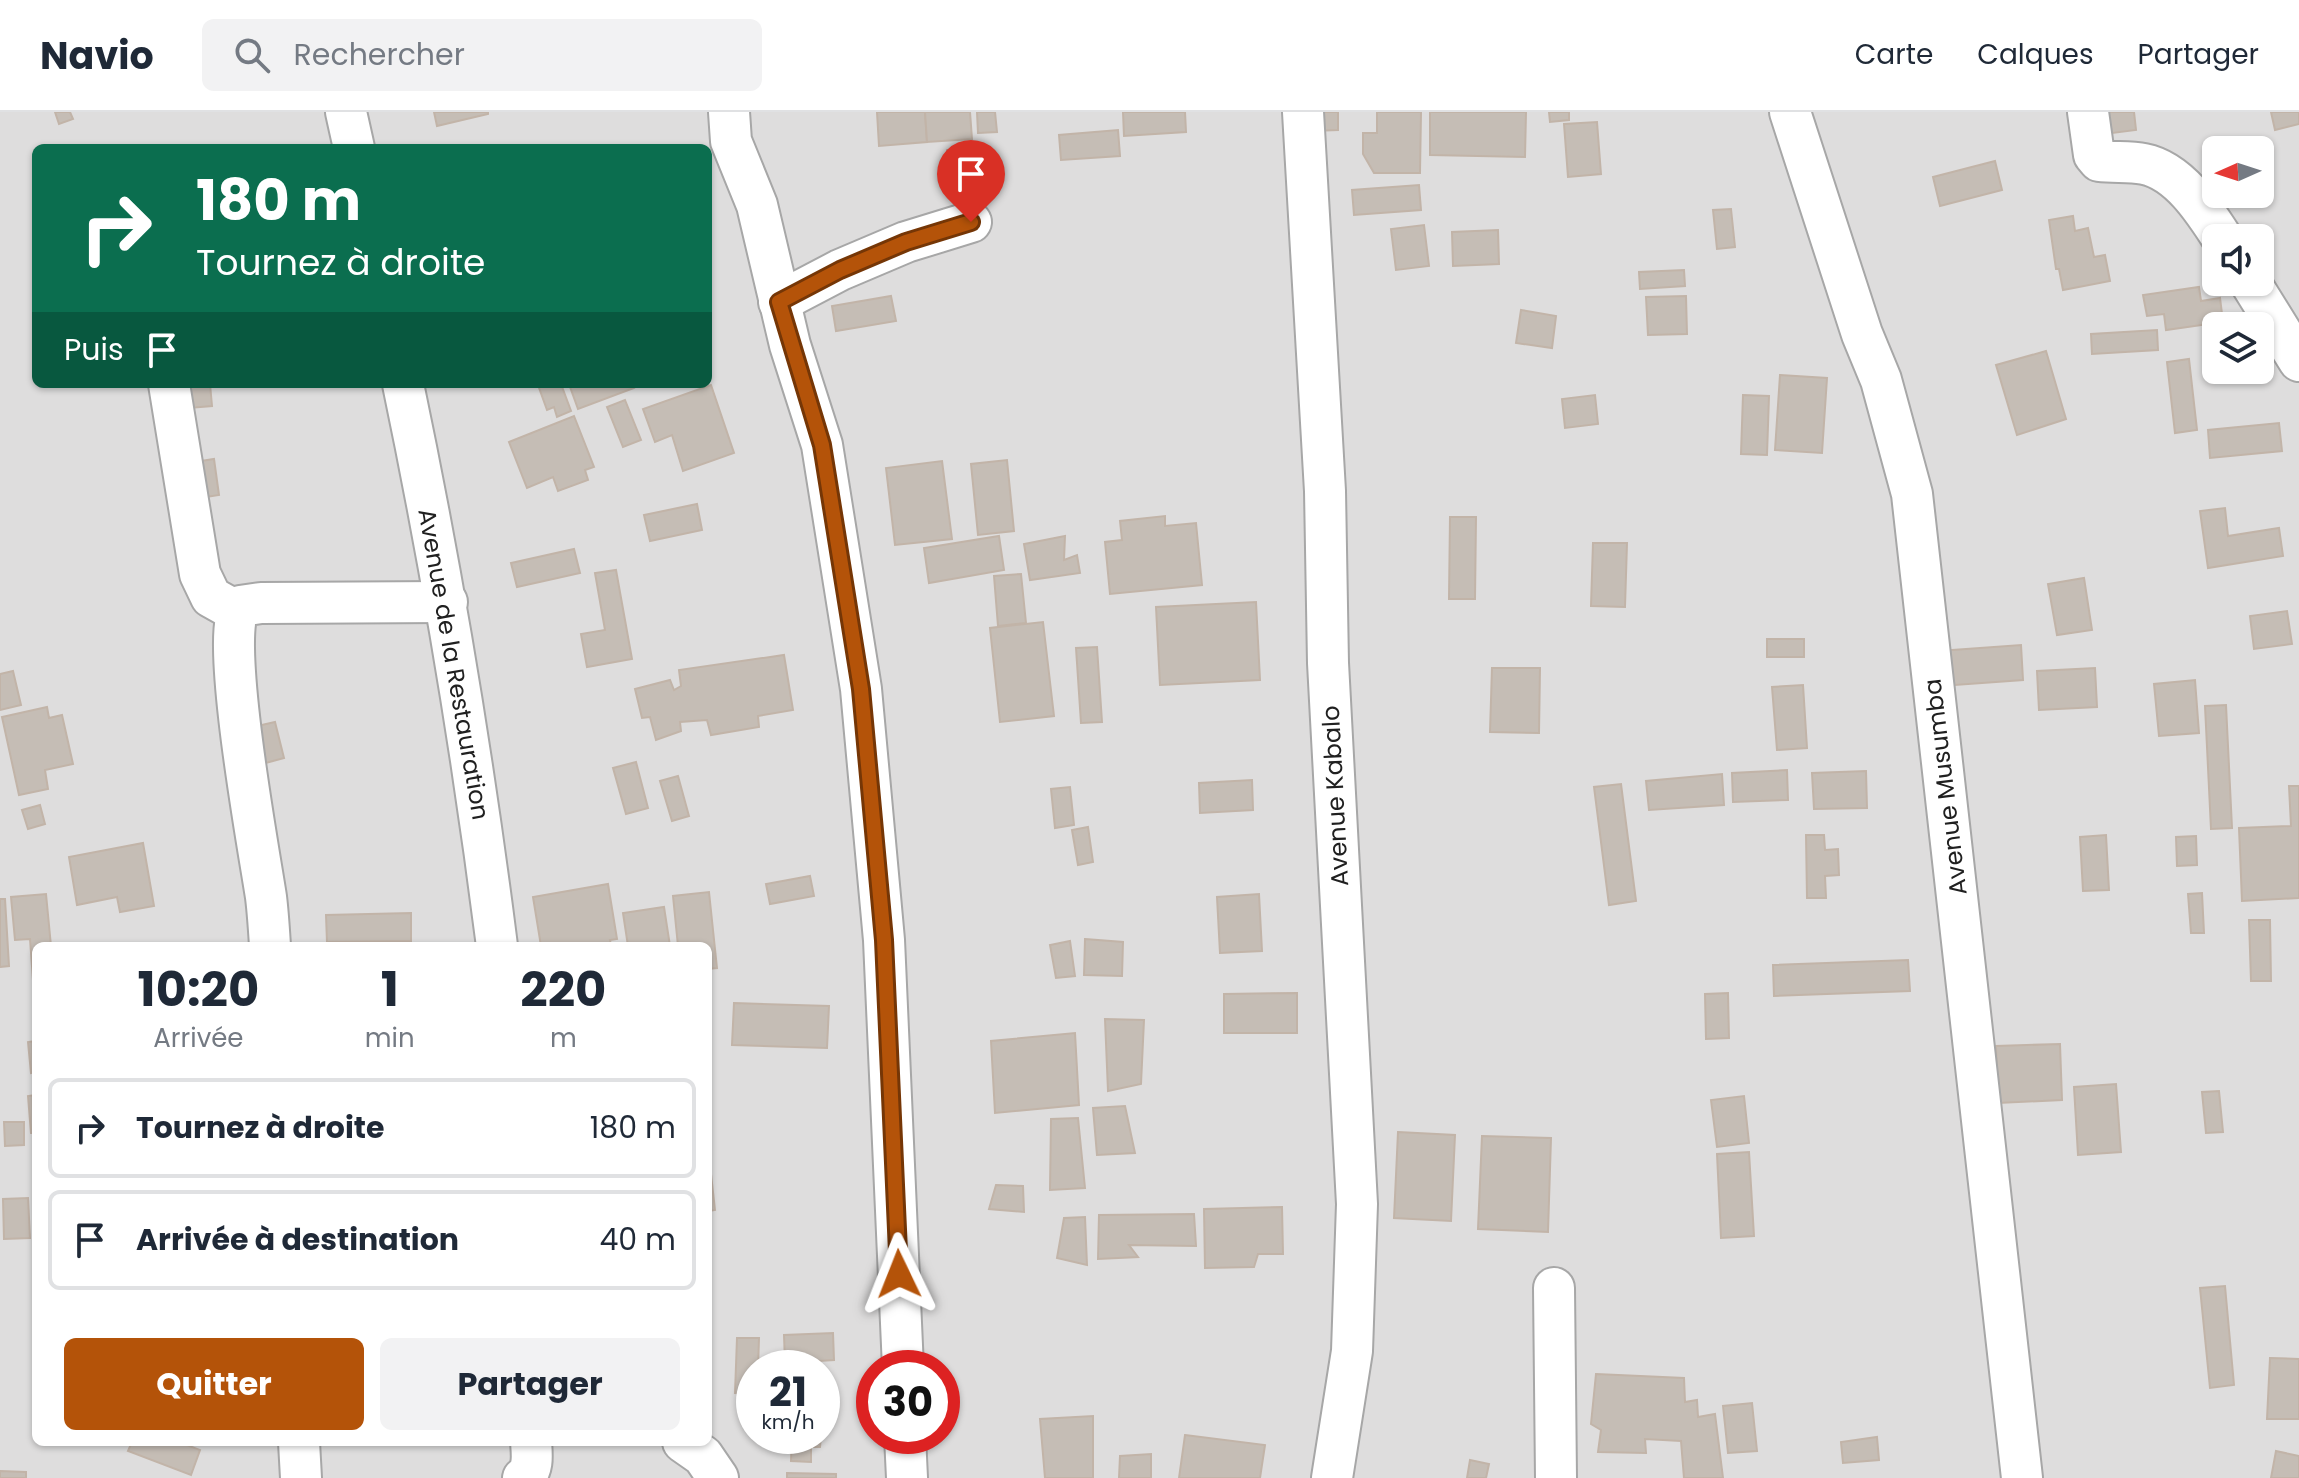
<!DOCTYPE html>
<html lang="fr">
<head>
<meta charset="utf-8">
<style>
  :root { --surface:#fff; --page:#f2f2f3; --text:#1f2937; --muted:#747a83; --line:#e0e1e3; --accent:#b45309 }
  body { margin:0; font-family:Poppins,sans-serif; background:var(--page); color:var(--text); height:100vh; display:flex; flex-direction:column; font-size:30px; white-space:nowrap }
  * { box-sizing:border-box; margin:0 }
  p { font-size:26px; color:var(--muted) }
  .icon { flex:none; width:44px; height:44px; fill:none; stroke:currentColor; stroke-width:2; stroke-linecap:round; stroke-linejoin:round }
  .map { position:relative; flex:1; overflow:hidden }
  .details { position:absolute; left:32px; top:830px; width:680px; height:504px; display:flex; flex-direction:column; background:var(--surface); border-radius:12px; box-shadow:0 2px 6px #0004 }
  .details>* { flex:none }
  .banner { position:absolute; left:32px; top:32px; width:680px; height:244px; border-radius:12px; box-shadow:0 2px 6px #0004; background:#0b6e4f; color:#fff; overflow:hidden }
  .needle { width:52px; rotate:267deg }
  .tools { position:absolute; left:2202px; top:24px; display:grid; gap:16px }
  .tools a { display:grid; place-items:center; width:72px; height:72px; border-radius:12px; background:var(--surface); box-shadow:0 2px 6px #0004; font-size:40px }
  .speed { position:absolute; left:736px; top:1238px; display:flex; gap:16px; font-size:40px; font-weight:700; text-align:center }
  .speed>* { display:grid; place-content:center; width:104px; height:104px; border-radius:50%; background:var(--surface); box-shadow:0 2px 6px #0004; line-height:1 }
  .speed small { font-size:20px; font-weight:400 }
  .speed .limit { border:12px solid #d22; background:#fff; color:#111 }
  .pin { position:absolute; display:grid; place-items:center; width:68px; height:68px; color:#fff; margin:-82px -34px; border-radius:50% 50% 50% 0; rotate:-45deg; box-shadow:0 0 8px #0007 }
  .pin .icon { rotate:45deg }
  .me { position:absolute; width:88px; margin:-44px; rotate:358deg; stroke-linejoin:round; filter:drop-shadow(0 0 6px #0008) }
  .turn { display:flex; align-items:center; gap:28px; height:168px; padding:0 32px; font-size:36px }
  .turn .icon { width:104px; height:104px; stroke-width:2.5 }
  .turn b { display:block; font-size:56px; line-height:68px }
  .then { display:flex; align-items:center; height:76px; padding:0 32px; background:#0003; gap:16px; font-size:30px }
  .eta { display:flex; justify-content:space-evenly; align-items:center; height:136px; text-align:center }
  .eta b { font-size:48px; font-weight:700; line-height:56px }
  .cta { display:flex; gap:16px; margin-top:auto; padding:16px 32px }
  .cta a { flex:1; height:92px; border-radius:12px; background:var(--accent); color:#fff; font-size:32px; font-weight:700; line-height:92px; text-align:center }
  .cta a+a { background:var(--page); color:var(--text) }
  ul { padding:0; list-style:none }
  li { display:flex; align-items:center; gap:24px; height:100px; margin:0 16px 12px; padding:0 16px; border:4px solid var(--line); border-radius:12px }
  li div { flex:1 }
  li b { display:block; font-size:30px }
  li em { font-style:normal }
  header { display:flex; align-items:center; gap:48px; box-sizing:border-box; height:112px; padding:0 40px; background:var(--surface); border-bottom:2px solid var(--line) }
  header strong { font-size:38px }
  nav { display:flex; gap:44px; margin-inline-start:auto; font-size:28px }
  .search { width:560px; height:72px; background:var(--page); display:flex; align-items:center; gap:20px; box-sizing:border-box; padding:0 28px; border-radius:12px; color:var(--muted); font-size:30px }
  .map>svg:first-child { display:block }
  .residential { fill:#dedddd; fill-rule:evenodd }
  .building { fill:#c5bdb5; stroke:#c2b4a8; stroke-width:2 }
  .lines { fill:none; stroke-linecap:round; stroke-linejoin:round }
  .minor-casing { stroke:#a7a7a7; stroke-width:44 }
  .minor { stroke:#fff; stroke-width:40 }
  .route-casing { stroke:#753606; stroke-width:20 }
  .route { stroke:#b45309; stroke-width:14 }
  .labels { text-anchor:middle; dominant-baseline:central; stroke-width:6; stroke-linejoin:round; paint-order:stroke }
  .street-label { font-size:24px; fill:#202020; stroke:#fff }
</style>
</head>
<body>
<header>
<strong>Navio</strong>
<div class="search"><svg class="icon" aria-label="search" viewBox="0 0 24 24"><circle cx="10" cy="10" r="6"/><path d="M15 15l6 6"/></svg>Rechercher</div>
<nav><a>Carte</a><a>Calques</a><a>Partager</a></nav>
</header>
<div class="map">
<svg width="2299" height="1366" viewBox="0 0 2299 1366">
  <rect width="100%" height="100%" fill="#f0ede6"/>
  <path class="residential" d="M0,0h2299v1366h-2299zM36,36h672v236h-672zM2216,38h44v44h-44zM2216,126h44v44h-44zM2216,214h44v44h-44zM36,834h672v496h-672zM754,1256h68v68h-68zM874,1256h68v68h-68z"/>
  <g class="building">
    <polygon points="55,0 70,0 73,7 59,12"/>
    <polygon points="434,0 488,0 488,2 437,14"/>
    <polygon points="877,0 925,0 927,30 879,34"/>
    <polygon points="925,0 970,0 972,27 927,30"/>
    <polygon points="977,0 995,0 997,20 978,21"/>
    <polygon points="1123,0 1185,0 1186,20 1124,24"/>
    <polygon points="1312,0 1338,0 1338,18 1312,19"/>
    <polygon points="1377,0 1421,0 1420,61 1374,61 1363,42 1363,21 1377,21"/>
    <polygon points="1430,0 1526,0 1525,45 1430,43"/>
    <polygon points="1549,0 1569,0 1569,8 1550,10"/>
    <polygon points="2095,0 2134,0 2136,18 2097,23"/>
    <polygon points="2271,0 2299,0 2299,12 2275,18"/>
    <polygon points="1597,10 1601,62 1568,65 1564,12"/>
    <polygon points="1118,18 1120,44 1061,48 1059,23"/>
    <polygon points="970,35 974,80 951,83 947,38"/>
    <polygon points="1995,49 2002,78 1940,94 1933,65"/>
    <polygon points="1419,73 1421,98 1354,103 1352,78"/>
    <polygon points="1731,97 1735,135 1717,137 1713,98"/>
    <polygon points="2073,104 2075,119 2088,116 2094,145 2105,143 2110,169 2063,178 2059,157 2056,157 2049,108"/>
    <polygon points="1424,113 1429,154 1396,158 1391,117"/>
    <polygon points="1498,118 1499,152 1453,154 1452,120"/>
    <polygon points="1684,158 1685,174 1640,177 1639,160"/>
    <polygon points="2199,175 2201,189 2220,186 2223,210 2166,218 2164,202 2147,204 2143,183"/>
    <polygon points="891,184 896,209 836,219 832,194"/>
    <polygon points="1686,184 1687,222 1648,223 1646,185"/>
    <polygon points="1521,198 1556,204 1552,236 1516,231"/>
    <polygon points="2157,218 2158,238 2092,242 2091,222"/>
    <polygon points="2046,239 2066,307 2017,323 1996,253"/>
    <polygon points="2189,247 2197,318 2175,321 2167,250"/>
    <polygon points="1780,263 1827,266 1822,341 1775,338"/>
    <polygon points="187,272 210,272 212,294 189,296"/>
    <polygon points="561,272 571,299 557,305 554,295 547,298 538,273"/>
    <polygon points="569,272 632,272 634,276 578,297"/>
    <polygon points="711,273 734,341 683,359 672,323 655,330 643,297"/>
    <polygon points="1595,283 1598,312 1565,316 1562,287"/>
    <polygon points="1743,283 1769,284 1767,343 1741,342"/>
    <polygon points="625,288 641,328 623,335 607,295"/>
    <polygon points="574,304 594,355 585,358 588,368 558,379 553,365 527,376 509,330"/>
    <polygon points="2279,311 2282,339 2210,346 2208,318"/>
    <polygon points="214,347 219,383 193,387 188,351"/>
    <polygon points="1007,348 1014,419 978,423 971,352"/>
    <polygon points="942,349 952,427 895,433 886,356"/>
    <polygon points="697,392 702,418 650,429 644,403"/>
    <polygon points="2225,396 2228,424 2279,416 2283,444 2208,456 2200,399"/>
    <polygon points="1165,404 1165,414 1196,411 1202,473 1110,482 1105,430 1122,428 1120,409"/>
    <polygon points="1450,405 1476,405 1475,487 1449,487"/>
    <polygon points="999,424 1004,458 929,471 924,436"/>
    <polygon points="1065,424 1064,448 1077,443 1080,461 1030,468 1024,432"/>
    <polygon points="1593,431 1627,431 1625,495 1591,494"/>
    <polygon points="574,437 580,461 517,475 511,451"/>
    <polygon points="616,458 632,547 587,555 581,522 605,518 595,461"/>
    <polygon points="1021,462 1026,511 998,514 994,464"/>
    <polygon points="2084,466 2092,518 2057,523 2048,472"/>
    <polygon points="1256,490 1260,568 1160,573 1156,495"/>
    <polygon points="2287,499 2292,532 2254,537 2250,504"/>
    <polygon points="1043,510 1054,604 1000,610 990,516"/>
    <rect x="1767" y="527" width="37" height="18"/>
    <polygon points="2021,533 2023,568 1941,574 1939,539"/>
    <polygon points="1097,535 1102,610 1081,611 1076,536"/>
    <polygon points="784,543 793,598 758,604 759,615 711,623 707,608 680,610 681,619 656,628 650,605 642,606 635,577 670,568 674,578 681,574 679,558"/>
    <polygon points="1492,556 1540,556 1539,621 1490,620"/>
    <polygon points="2095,556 2097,595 2039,598 2037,559"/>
    <polygon points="13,559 21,593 0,598 0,562"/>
    <polygon points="2195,568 2199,621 2159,624 2154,572"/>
    <polygon points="1803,573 1807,636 1777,638 1772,575"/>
    <polygon points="2226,593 2232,716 2211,717 2205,594"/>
    <polygon points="47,595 49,606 62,603 73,652 45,658 48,677 19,683 2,605"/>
    <polygon points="275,610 284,646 262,652 253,615"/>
    <polygon points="636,650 648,696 626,702 613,656"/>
    <polygon points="1787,658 1788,688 1733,690 1732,661"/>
    <polygon points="1866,659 1867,696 1814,697 1812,661"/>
    <polygon points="1722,662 1724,693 1649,698 1646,669"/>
    <polygon points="678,664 689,704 672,709 660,669"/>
    <polygon points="1252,668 1253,698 1200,701 1199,671"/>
    <polygon points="1621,672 1636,789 1609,793 1594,675"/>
    <polygon points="2289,674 2299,674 2299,786 2242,789 2239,716 2291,714"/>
    <polygon points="1070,675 1074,713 1055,716 1051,677"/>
    <polygon points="40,693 45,712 28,717 22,698"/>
    <polygon points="1088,715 1093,750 1078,753 1072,718"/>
    <polygon points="1806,723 1824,723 1825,738 1838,737 1839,763 1825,764 1826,786 1807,786"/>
    <polygon points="2106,723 2109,778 2083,779 2080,725"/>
    <polygon points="2196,724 2197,753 2177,754 2176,725"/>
    <polygon points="143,731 154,794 120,800 117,785 77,793 69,745"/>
    <polygon points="810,764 814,784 770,792 766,772"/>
    <polygon points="608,772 617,827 610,828 611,834 541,834 533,785"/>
    <polygon points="709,780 717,856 708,857 708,834 678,834 673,784"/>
    <polygon points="2202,781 2204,821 2191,821 2188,782"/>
    <polygon points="46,782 51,834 36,834 34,882 30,827 15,828 11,785"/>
    <polygon points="1259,782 1262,839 1220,841 1217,785"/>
    <polygon points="0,787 5,787 9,854 0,855"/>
    <polygon points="664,795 670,834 628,834 623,801"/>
    <polygon points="411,801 411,829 327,830 326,803"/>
    <polygon points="2249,808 2270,808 2271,869 2251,869"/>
    <polygon points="1085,827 1123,830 1122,864 1084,863"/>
    <polygon points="1070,829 1075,864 1056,866 1050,833"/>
    <polygon points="1908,848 1910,879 1774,884 1773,853"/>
    <polygon points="1297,881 1297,921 1224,921 1224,882"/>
    <polygon points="1728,881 1729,926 1706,927 1705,882"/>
    <polygon points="734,891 829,894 827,936 732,933"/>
    <polygon points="1105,907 1144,908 1141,972 1108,979"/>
    <polygon points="1075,921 1079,993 995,1001 991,929"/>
    <polygon points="36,929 36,960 31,961 28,930"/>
    <polygon points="2060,932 2062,988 1998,991 1996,934"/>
    <polygon points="2116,972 2121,1040 2078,1043 2074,975"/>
    <polygon points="2219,979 2223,1020 2206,1021 2202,980"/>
    <polygon points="36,983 36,1021 31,1021 28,984"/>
    <polygon points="1744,984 1749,1031 1717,1035 1711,988"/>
    <polygon points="1125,994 1135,1041 1097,1043 1093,996"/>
    <polygon points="1078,1006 1085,1076 1050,1078 1051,1007"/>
    <polygon points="4,1010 24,1010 24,1033 5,1034"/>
    <polygon points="1398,1020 1455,1023 1451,1109 1394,1106"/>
    <polygon points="1482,1024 1551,1026 1548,1120 1478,1117"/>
    <polygon points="708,1035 715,1098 708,1099"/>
    <polygon points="1749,1040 1754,1124 1721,1126 1717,1042"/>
    <polygon points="996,1073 1023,1074 1024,1100 989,1097"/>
    <polygon points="28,1086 30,1126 4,1127 3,1087"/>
    <polygon points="1282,1095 1283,1142 1258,1142 1254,1155 1205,1156 1204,1097"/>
    <polygon points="1194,1102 1196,1134 1129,1133 1138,1145 1098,1147 1099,1103"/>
    <polygon points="1085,1105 1087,1153 1057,1146 1064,1106"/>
    <polygon points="2225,1174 2234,1273 2210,1276 2200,1176"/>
    <polygon points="833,1221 834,1248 785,1251 784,1223"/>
    <polygon points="737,1226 759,1226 758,1256 754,1256 754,1282 735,1281"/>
    <polygon points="2270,1246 2299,1247 2299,1307 2267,1307"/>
    <polygon points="1596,1262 1684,1266 1685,1290 1697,1288 1698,1305 1715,1302 1723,1366 1684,1366 1681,1329 1645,1327 1646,1341 1598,1340 1601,1318 1591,1312"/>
    <polygon points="1752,1291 1757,1339 1728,1341 1723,1294"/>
    <polygon points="1093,1304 1093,1366 1045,1366 1040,1307"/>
    <polygon points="1185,1323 1265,1333 1260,1366 1179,1366"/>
    <polygon points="792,1324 821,1324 820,1335 811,1335 811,1350 791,1349"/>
    <polygon points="1877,1325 1879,1348 1843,1351 1841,1330"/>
    <polygon points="132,1330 179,1330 200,1338 191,1363 128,1339"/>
    <polygon points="2276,1339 2299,1344 2299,1366 2271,1366"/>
    <polygon points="1151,1342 1151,1366 1119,1366 1120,1344"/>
    <polygon points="1470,1348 1489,1352 1486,1366 1467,1366"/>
    <polygon points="0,1359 26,1360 26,1366 0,1366"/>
    <polygon points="787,1361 836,1362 836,1366 787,1366"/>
  </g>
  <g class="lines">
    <g class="minor-casing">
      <g id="minor">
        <polyline points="346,0 354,36"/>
        <polyline points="729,0 731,29 757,93 790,233 822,333 861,577 884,828 903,1256"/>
        <polyline points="1303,0 1325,379 1328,551 1357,1092 1352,1239 1332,1366"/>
        <polyline points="1790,0 1862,222 1881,268 1912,382 2022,1366"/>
        <path d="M2088,0l6,43 5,6c15,2 30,0 45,3 35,7 60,46 78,74"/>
        <polyline points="2250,170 2299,249"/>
        <polyline points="779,190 840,158 906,130 971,110"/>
        <polyline points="169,272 200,462 211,485 236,499"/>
        <path d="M403,272c39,186 70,373 94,562"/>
        <path d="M270,834c-1,-16 -2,-33 -4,-49 -7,-46 -47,-262 -26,-291l21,-3 186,-1"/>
        <polyline points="1554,1176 1556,1366"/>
        <polyline points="905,1324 907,1366"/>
        <polyline points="299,1330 301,1366"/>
        <polyline points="683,1330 703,1344 718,1366"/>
        <path d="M523,1366c11,-8 9,-23 8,-36"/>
      </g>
    </g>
    <use href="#minor" class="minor"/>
  </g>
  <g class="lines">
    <g class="route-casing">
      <polyline id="route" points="899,1162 884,828 861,577 822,333 779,190 840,158 906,130 971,110"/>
    </g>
    <use href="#route" class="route"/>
  </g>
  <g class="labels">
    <g class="street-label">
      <text transform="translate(454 552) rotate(80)">Avenue de la Restauration</text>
      <text transform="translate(1945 675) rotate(-97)">Avenue Musumba</text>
      <text transform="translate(1335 684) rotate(-93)">Avenue Kabalo</text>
    </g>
  </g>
</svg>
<div class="tools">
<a><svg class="needle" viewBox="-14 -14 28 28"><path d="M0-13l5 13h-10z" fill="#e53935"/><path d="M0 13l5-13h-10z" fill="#747a83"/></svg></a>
<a><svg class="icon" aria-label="sound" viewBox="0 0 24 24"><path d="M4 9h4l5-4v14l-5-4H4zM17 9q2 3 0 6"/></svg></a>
<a><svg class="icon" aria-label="layers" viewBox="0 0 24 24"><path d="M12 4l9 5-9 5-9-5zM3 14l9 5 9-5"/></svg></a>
</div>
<div class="speed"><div>21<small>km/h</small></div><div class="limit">30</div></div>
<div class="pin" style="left:971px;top:110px;background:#d93025"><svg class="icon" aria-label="arrive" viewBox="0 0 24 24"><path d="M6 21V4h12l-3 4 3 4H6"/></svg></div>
<svg class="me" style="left:899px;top:1162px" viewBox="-20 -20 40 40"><path d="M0-17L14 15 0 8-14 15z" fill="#b45309" stroke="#fff" stroke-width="4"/></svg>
<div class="banner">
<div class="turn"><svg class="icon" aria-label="right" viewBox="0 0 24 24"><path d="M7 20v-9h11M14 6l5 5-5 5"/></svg><div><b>180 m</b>Tournez à droite</div></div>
<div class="then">Puis<svg class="icon" aria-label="arrive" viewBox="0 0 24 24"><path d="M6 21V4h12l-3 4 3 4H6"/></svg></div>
</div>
<section class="details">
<div class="eta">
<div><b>10:20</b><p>Arrivée</p></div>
<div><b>1</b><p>min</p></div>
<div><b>220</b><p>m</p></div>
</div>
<ul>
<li><svg class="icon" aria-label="right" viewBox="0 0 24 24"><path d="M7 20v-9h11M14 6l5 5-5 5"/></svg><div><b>Tournez à droite</b></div><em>180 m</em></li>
<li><svg class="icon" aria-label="arrive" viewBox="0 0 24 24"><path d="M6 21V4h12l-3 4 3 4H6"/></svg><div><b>Arrivée à destination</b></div><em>40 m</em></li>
</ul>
<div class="cta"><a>Quitter</a><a>Partager</a></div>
</section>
</div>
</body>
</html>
